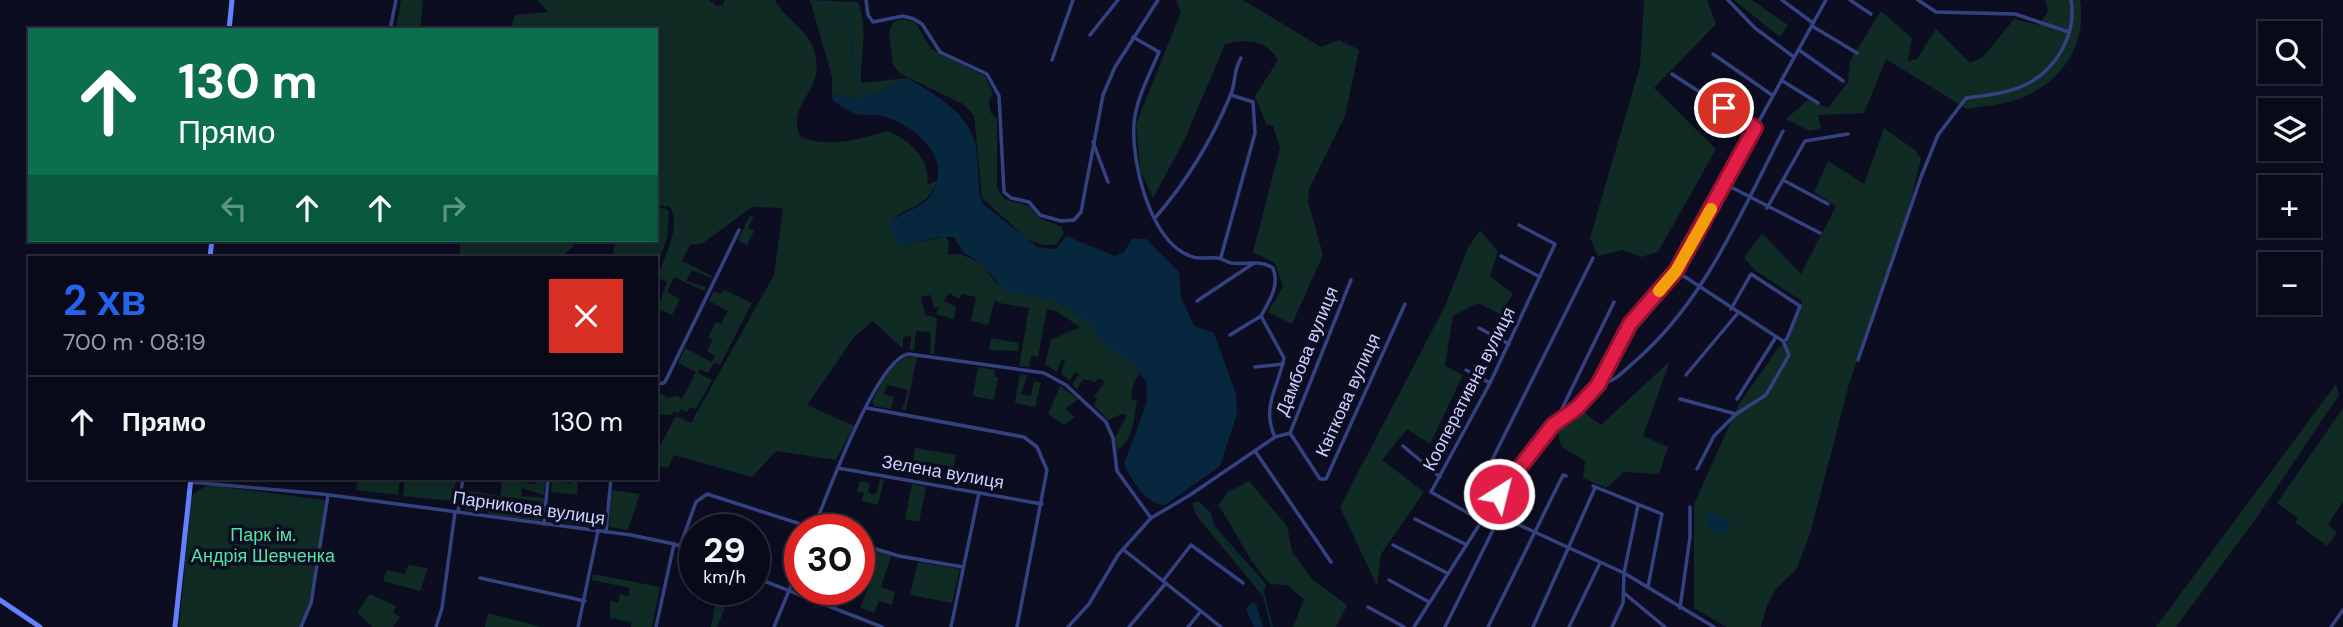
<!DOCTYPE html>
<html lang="uk">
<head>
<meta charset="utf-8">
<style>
  :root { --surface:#090a19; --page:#121322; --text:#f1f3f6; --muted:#999aa2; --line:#292b38; --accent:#2563eb }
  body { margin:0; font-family:"DM Sans",sans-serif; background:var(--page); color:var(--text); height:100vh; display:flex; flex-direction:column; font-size:26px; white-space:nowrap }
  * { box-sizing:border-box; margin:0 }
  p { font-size:23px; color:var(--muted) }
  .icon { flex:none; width:38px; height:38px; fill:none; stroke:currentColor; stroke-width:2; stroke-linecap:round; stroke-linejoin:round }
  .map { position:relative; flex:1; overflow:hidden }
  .side { position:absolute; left:28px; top:256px; width:630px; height:224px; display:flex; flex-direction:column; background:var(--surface); border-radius:0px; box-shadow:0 4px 10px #0003,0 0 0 2px var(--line) }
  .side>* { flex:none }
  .guide { position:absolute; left:28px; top:28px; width:630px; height:214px; border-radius:0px; box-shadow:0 4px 10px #0003,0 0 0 2px var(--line); background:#0b6e4f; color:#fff; overflow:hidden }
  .buttons { position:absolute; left:2258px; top:21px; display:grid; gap:14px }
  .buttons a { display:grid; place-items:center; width:63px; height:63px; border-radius:0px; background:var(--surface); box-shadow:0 4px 10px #0003,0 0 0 2px var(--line); font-size:35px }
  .speed { position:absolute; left:679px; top:514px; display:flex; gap:14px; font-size:35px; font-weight:700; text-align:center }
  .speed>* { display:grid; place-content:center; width:91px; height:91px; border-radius:50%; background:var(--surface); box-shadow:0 4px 10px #0003,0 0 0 2px var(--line); line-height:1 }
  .speed small { font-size:18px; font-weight:400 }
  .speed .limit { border:10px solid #d22; background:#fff; color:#111 }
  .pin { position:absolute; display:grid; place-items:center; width:60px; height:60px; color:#fff; margin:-30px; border:4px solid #fff; border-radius:50%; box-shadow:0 2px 7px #0007 }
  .me { position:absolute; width:77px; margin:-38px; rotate:36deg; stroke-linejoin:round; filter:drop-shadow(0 0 5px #0008) }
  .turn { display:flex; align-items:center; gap:24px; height:147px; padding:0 35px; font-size:32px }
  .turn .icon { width:91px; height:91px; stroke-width:2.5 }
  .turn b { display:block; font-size:49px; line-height:60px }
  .lanes { display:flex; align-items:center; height:66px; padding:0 35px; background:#0003; justify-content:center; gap:35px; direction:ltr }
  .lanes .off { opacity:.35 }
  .round { display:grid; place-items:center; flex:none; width:74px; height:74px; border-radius:0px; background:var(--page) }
  .headline { display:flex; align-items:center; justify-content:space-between; height:119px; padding:0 35px }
  h1 { font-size:42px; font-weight:700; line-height:52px; color:var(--accent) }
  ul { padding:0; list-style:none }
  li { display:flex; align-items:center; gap:21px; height:91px; padding:0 35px; border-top:2px solid var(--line) }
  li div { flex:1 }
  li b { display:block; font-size:26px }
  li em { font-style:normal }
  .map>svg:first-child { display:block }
  .green { fill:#0f2b24 }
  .water { fill:#07273f }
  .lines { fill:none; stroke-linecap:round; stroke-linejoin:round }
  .stream { stroke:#07273f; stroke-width:2 }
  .street { stroke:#354282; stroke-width:3.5 }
  .secondary { stroke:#6380ff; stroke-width:5 }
  .route-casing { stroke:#92132f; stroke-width:18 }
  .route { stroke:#e11d48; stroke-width:12 }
  .slow { stroke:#f59e0b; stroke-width:12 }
  .labels { text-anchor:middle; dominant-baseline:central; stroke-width:7; stroke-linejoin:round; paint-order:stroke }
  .street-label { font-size:18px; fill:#ccd1ff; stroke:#0c0d21 }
  .park-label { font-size:18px; fill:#54e3a2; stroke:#0c0d21 }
</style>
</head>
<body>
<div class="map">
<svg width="2343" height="627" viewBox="0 0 2343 627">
  <rect width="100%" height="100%" fill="#0c0d21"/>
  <g class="green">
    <polygon points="401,0 423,0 420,30 396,30"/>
    <path d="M537,0h172l8,6 6,-1 2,-5h50c10,20 34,29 40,53 10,41 -29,48 -15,83 25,13 62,3 87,-5 22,8 45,29 40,54l11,-5c-14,34 -34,23 -48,44l12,23 43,-11 4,7 -1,12 13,-1 20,9 15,20 61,19 34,22 7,14 32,24 10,12c-7,7 -9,16 -8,26h5c-3,18 -3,40 -20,50l-2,-12 12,-23 -5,-1 -14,6 -14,-15 3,-5 -3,-3 11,-15 -6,-4 -4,4 -12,-3 -6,10 -5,-4 7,-11 -4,-2 -5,8 -9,-6 4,-14h-4l-4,12 -12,-8 6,-24 29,-13 -24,-16 -9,-2 -9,48 -7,-1 -2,11 -10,-1 10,-58 -30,-5 -4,-3 -7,25 -17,-4 5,-24 -14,-3 -3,5 -10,-6 -5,8 12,6 -2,12 -18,-5 3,-7 -5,1 -3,-13 -10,2 4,18 12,3 -3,36h-4l1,-22 -15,-1 -2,20 -4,-1 1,-14 -8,1v12l-30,-28 -18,15 -48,69 47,21 -18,34 -60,-9 -24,26 -78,-22 -6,13 -12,-2 1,-15 19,-35 15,7 83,-148 9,-67 -31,-1 -49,36 -13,2 -8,16 30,15 -1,2 -19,-8 -6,11 20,6 -2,4 -30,-14 -7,15 13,7 -8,16 -13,-6 -3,4 11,-31 -10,-5c7,-19 26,-53 12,-71h-13v-176h-146l5,-15 34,-3z"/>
    <path d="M810,0l48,2c11,29 2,52 3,81l47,-5 -44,21 -32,-4v-18z"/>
    <path d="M1176,0h67l78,47 18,-7 20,10 -14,66 -36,73 -1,12 15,54 -31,69 -24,-12 15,-25 -8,-24 -22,-11 27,-104 -7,-22 -7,-2 -11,-28 23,-36c-13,-21 -30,-21 -53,-16l-41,97 -31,57 -13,-28 -4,-46 45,-112z"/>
    <polygon points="1644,0 1707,0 1716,24 1654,88 1716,149 1658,252 1641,257 1623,250 1598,256 1590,238 1640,66"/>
    <polygon points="1734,0 1752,0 1788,25 1780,37"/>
    <path d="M2045,0h35c7,43 -15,78 -54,96 -17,8 -41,10 -59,13l-81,-50 -22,54 -46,2 3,13 -11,3 -24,-12 22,-19 20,8 20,-26 2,-21 31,-50 31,27 -4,23 9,-2 19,-30 34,34 13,-6 31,-38 25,6 9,-14z"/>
    <polygon points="903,19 915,22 931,49 985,76 993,93 989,102 991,113 997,119 997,188 1004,199 1029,206 1039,218 1062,227 1064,233 1056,245 1044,245 1028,240 982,198 974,115 963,104 901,74 893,65 889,33 893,22"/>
    <polygon points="1884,128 1916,151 1921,159 1906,219 1849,384 1810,534 1796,570 1776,589 1767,605 1761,627 1727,627 1694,608 1694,504 1739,404 1779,347 1789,341 1802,301 1756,271 1744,258 1762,233 1801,274 1836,206 1814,192 1828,161 1864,184"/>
    <polygon points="664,208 669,211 667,239 656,268 656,257 613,257 615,240 656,240 656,209"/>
    <polygon points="754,215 748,228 754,231 747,245 738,240 750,216"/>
    <polygon points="1480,230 1498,252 1490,276 1513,294 1500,314 1478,303 1453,316 1445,366 1463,375 1430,444 1407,429 1382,460 1424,492 1381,554 1377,586 1340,507 1445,306 1468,248"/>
    <polygon points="460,240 580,240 561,257 460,257"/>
    <polygon points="724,290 752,303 720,365 714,363 708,373 699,369 698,373 712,380 696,409 690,407 687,412 681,409 678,414 673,411 672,415 658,414 656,423 656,390 668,398 676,396 682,399 696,372 678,363 685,348 712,362 715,356 707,351 713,340 708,337 716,322 721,324 728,311 709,301 713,291 721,294"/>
    <polygon points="991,338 1019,343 1018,351 989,350"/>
    <path d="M906,357h11l-11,53h-4l6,-20 -21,-5 -3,9 10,3 -3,12 -17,-3 -2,-4c9,-18 16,-35 34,-45z"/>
    <polygon points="1670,361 1643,436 1668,447 1659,474 1624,472 1606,488 1583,478 1585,461 1561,446 1557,429 1582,411 1601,425"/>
    <polygon points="978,367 995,370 994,377 998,377 994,400 973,396"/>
    <polygon points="1020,374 1027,375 1021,394 1031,396 1034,381 1041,383 1035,407 1015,403"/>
    <polygon points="2336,384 2339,395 2257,517 2176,627 2156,627"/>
    <polygon points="1060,386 1078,399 1065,409 1075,417 1064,425 1048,414"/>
    <polygon points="2343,408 2343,502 2328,524 2337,533 2327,546 2295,522 2298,518 2277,503"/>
    <polygon points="915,448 956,455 951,481 947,480 949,466 935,464 933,476 926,471 924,464 913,462"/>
    <polygon points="358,478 400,478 398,495 356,490"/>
    <polygon points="405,478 456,478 453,501 403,496"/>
    <polygon points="503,478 526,478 526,483 535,484 540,478 545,479 544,495 522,488 521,496 544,498 543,511 541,502 501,496 498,508 492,507 490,499 497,500 498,497 480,494 473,502 484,504 482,512 465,510 465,490 500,496"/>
    <polygon points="552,478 571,484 572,478 578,478 577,495 551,492"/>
    <polygon points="880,479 884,480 878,505 862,501 864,493 857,491 860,481 870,483 868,491 872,495 877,493"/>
    <path d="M1249,481l38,45 5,26 21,28 34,25 -11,22h-43l11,-28 -17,-14 -17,-1c-22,-23 -34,-53 -52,-79l10,-13z"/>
    <polygon points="912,484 926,487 919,522 905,519"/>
    <polygon points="209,485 324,500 326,508 309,602 300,627 179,627 191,499 195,492"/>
    <polygon points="612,490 640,494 628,530 609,527"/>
    <polygon points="1198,501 1210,512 1215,526 1263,581 1266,586 1262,595 1196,515 1192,503"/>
    <polygon points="487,508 541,515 543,517 540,521 488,514"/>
    <polygon points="549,516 600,523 602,516 605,516 600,528 549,521"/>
    <polygon points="859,546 891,556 881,587 895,592 892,605 879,601 874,613 860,607 870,584 859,580"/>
    <polygon points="918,562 960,569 952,603 910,595"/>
    <polygon points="408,565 428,568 420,591 383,581 387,570 405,574"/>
    <polygon points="593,574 660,587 652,627 631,627 631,622 610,618 610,601 618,603 620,594 628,596 630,588 592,580"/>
    <polygon points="370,594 396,606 393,613 400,617 393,627 373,627 357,613"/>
    <polygon points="717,596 728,600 717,627 711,627"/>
    <polygon points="488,613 541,627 485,627"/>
  </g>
  <g class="water">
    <path d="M908,78c24,15 55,31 65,59 8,21 2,46 10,67l54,43 19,2 10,-13 49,20 9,-4 8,-13h14l33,33 2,25 13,29 20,7 22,61 1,20 -17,52 -55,39c-20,0 -33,-25 -41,-41l23,-62 -1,-21 -16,-19 -29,-19 -11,-19 -33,-22 -52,-11 -24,-28 -18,-11 -9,-15h-16l-36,10 -6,-6 -6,-17c11,-15 34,-14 43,-32 20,-37 -21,-69 -54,-77 -7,-1 -15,1 -22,-1 -8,-2 -17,-9 -24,-13l-1,-6 32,4z"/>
    <polygon points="1712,513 1729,520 1728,533 1718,534 1708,527 1708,515"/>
    <polygon points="1252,602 1256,604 1263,627 1254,627 1246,609"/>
  </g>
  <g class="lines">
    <g class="stream">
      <path d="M827,0c6,9 19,14 22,25 7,26 -4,57 23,72"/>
      <polyline points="1196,504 1256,579 1262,588 1272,627"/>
    </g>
    <g class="street">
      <polyline points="866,0 868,15 873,22 903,16 914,19 922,24 940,52 987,74 999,96 1004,192 1011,198 1029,202 1040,215 1061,221 1074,220 1081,212 1103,95 1115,67 1158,0"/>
      <polyline points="1728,0 1755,28 1794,57"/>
      <polyline points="1782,0 1813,23"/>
      <polyline points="1850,0 1871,14"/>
      <polyline points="1918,0 1936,12 2015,14 2069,32"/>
      <polyline points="1812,26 1857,53"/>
      <polyline points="390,30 396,0"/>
      <polyline points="1090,35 1118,0"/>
      <polyline points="1799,50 1843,81"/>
      <polyline points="1713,54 1772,95"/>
      <polyline points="1052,60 1073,0"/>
      <polyline points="1672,74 1755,128"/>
      <polyline points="1781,80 1818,103"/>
      <polyline points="1707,131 1724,108"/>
      <polyline points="1093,142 1108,182"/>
      <polyline points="1783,180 1828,204"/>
      <polyline points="1725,184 1820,233"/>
      <polyline points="1767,208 1805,141 1848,134"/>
      <path d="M1155,218c33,-38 57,-78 76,-124 5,-12 2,-23 10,-36"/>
      <polyline points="1501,256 1540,277"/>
      <polyline points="1221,257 1255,133 1253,102 1231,95"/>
      <polyline points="1676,271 1783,341 1789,355 1766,395 1736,414 1714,436 1697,469"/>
      <polyline points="1197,301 1254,263"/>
      <polyline points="1731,309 1751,274 1800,306 1787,339 1784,341"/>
      <polyline points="1479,328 1509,344"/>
      <polyline points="1230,335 1261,316"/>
      <path d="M1858,360l63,-183 17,-42 28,-37c19,-3 41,-4 59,-13 31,-15 52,-50 46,-85"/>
      <polyline points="1255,367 1283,364"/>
      <polyline points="1466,370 1490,383"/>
      <polyline points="1686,375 1737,314"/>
      <polyline points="656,384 664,383 667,378 739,230"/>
      <path d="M1598,385c15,-2 24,-12 35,-22 71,-60 108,-150 150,-232"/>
      <polyline points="1680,399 1736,414"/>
      <polyline points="1737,399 1776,337"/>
      <polyline points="867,408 1024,437 1037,447 1047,470 1017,627"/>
      <polyline points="1554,425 1577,408 1598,385 1630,324 1676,271 1826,0"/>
      <polyline points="1290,433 1320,479 1326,479 1405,304"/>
      <polyline points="1290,433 1351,280"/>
      <polyline points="1275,437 1290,433"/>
      <polyline points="1403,446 1440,477"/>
      <polyline points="1255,451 1331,562"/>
      <polyline points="838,468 1042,504"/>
      <polyline points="190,482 322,494 631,535 674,544 695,552"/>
      <polyline points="1593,486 1662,514 1648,587"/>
      <polyline points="1499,494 1481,482 1593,258"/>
      <polyline points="1489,511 1624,573 1714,627"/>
      <polyline points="458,512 463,478"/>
      <polyline points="1415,519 1465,544"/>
      <polyline points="1482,521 1431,492 1490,383 1555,244 1519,225"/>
      <polyline points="544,524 548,478"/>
      <path d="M813,530c13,-32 64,-173 96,-176l135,19 22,12 40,37 7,16 4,33 34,47"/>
      <polyline points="606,532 611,478"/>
      <polyline points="859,544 899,556 963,567"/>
      <polyline points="1393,545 1447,573"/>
      <polyline points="680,546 696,502 707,494 819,530"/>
      <polyline points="1124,550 1221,627"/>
      <polyline points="754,577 882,627"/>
      <polyline points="480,578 585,601"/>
      <polyline points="1389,580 1429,602"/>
      <polyline points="1163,581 1191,545 1243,583"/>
      <polyline points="1624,593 1665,627"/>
      <polyline points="1368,607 1404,627"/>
      <polyline points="1680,608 1690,537 1690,507"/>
      <polyline points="301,627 311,603 328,495"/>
      <polyline points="436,627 442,608 455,512"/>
      <polyline points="578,627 598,531"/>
      <polyline points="656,627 674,544"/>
      <polyline points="774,627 800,564"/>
      <polyline points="951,627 979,493"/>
      <path d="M1068,627l21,-23 29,-49 33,-37 39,-23 85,-58c-14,-30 3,-49 9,-79l-23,-42c8,-15 19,-30 12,-48 -13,-9 -27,-3 -42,-5 -5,-1 -9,-5 -14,-5 -10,-1 -18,2 -27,-2 -40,-15 -59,-94 -56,-133 2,-24 16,-49 25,-71l-26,-15"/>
      <polyline points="1129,627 1166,583"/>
      <polyline points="1188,627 1201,611"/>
      <polyline points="1414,627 1499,494 1554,425 1614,302"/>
      <polyline points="1445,627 1500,516"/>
      <polyline points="1488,627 1563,475 1566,476"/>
      <polyline points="1533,627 1595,488"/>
      <polyline points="1569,627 1600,563"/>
      <polyline points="1612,627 1623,603 1624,573 1638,505"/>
      <polyline points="2331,627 2343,610"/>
    </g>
    <g class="secondary">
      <polyline points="229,30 232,0"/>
      <polyline points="210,257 212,240"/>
      <polyline points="0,600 40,627"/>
      <polyline points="175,627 191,478"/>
    </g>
  </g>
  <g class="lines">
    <g class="route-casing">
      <polyline id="route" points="1499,494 1553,425 1577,408 1598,385 1630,324 1676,271 1755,128 1724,108"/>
    </g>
    <use href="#route" class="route"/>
    <polyline class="slow" points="1659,291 1676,271 1711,209"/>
  </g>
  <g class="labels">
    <g class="street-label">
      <text transform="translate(1307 351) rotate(-68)">Дамбова вулиця</text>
      <text transform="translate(1469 389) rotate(-63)">Кооперативна вулиця</text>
      <text transform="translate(1348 395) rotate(-66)">Квіткова вулиця</text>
      <text transform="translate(943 472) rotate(10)">Зелена вулиця</text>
      <text transform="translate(529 508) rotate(8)">Парникова вулиця</text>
    </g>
    <g class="park-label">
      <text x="263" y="535">Парк ім.<tspan x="263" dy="21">Андрія Шевченка</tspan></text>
    </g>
  </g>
</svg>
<div class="buttons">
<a><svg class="icon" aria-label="search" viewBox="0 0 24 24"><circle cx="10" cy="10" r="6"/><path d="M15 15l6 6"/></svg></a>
<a><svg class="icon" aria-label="layers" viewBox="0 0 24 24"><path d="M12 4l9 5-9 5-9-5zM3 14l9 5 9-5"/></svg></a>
<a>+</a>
<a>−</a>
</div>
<div class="speed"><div>29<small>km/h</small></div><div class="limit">30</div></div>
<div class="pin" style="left:1724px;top:108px;background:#d93025"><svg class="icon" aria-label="arrive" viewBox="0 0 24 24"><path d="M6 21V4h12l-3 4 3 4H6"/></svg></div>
<svg class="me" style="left:1499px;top:494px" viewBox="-20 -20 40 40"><circle r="17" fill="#e11d48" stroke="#fff" stroke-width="3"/><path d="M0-11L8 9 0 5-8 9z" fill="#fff"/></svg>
<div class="guide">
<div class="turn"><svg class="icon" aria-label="ahead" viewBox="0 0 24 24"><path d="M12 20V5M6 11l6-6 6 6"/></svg><div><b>130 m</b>Прямо</div></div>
<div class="lanes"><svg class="icon off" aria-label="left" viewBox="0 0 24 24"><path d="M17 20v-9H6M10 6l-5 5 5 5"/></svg><svg class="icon" aria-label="ahead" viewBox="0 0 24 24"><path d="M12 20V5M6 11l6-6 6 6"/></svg><svg class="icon" aria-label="ahead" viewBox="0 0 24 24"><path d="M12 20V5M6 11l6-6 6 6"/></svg><svg class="icon off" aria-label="right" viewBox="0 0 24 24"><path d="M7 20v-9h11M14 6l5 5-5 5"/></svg></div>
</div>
<section class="side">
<div class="headline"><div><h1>2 хв</h1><p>700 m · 08:19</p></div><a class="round" style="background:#d93025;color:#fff"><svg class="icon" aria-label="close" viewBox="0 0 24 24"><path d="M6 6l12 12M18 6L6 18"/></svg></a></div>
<ul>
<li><svg class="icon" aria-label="ahead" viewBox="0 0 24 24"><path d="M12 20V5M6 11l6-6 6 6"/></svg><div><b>Прямо</b></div><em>130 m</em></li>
</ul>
</section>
</div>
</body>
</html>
